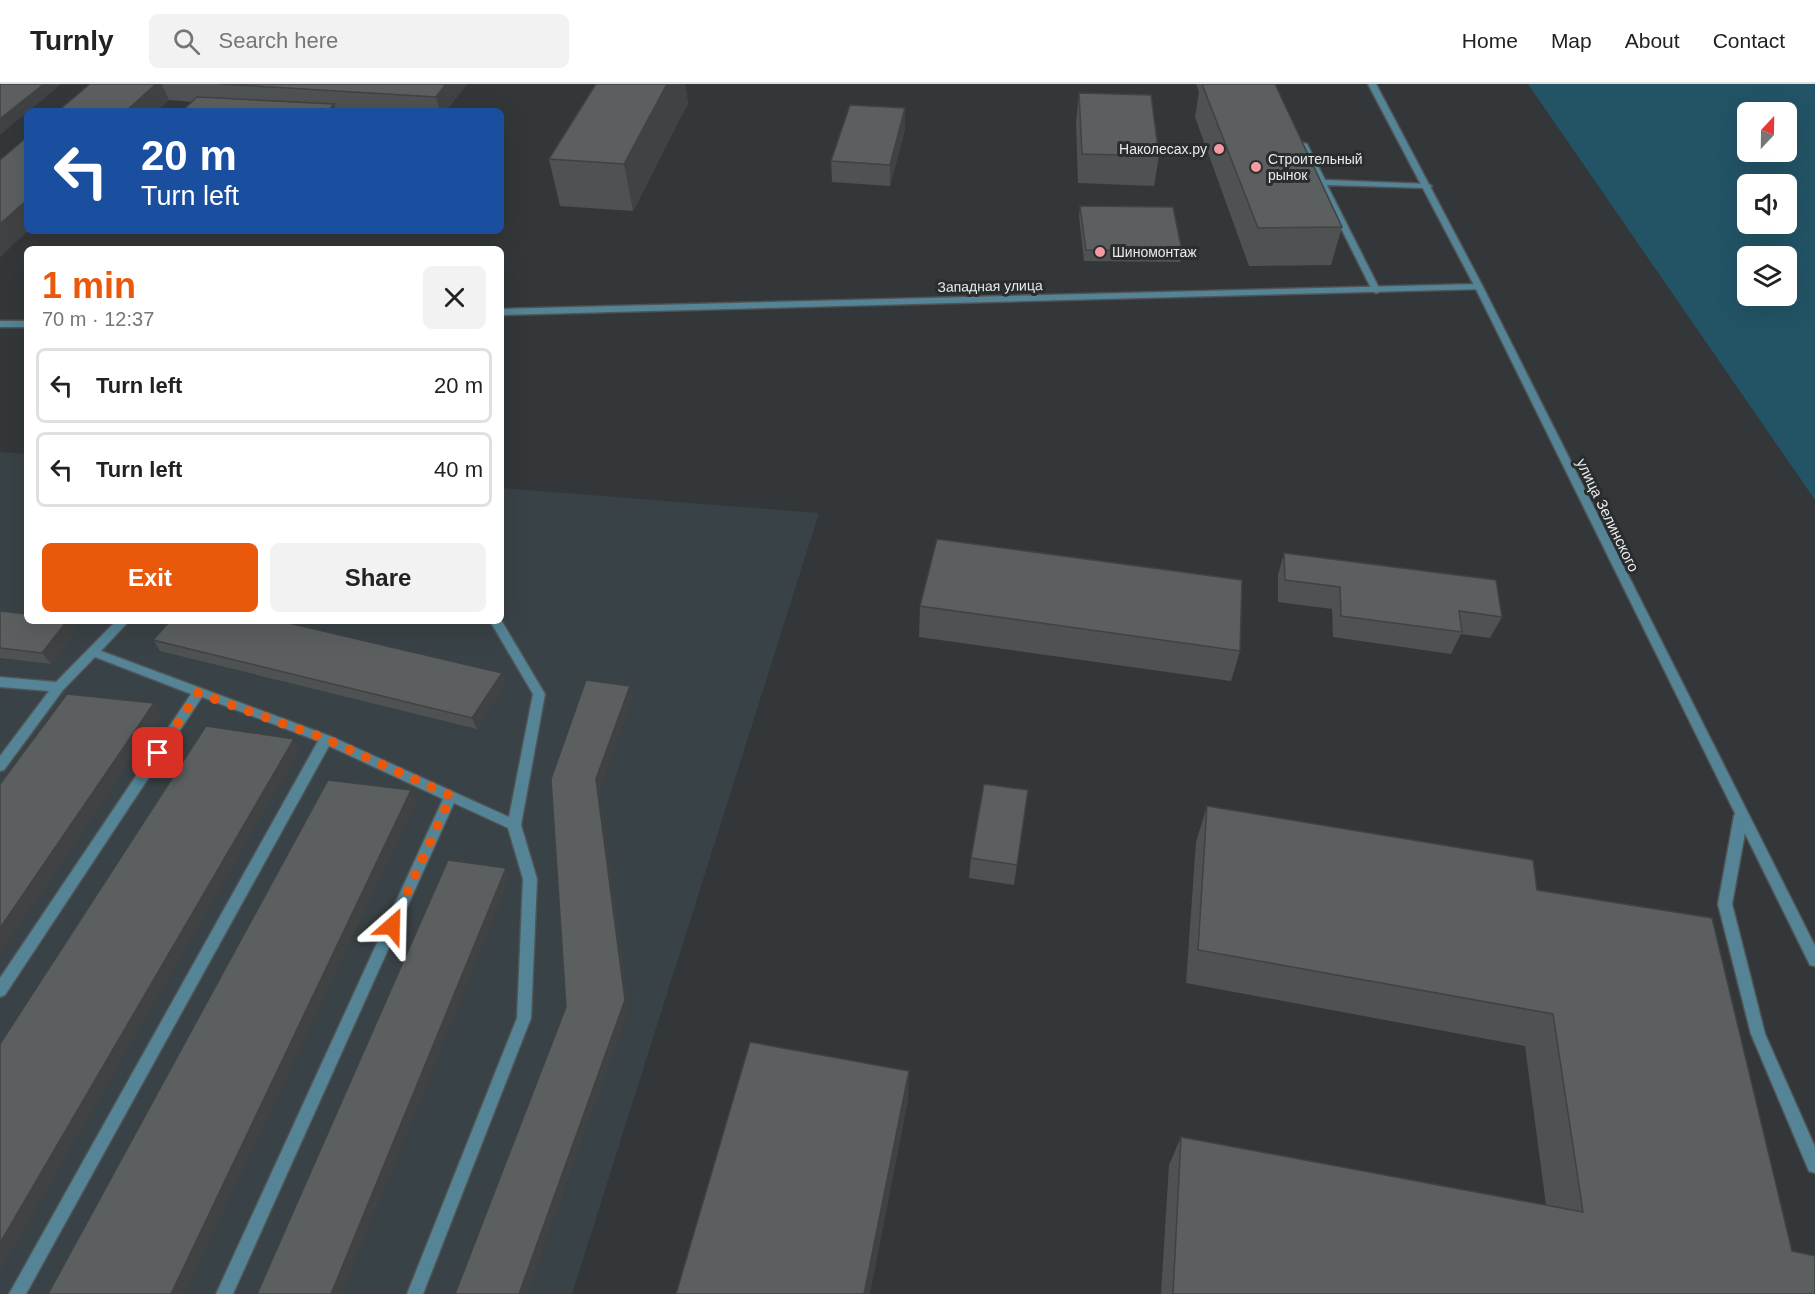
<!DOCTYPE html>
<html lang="en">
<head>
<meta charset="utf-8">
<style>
  :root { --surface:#fff; --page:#f2f2f2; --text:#222; --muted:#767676; --line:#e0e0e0; --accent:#ea580c }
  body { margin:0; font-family:Arial,sans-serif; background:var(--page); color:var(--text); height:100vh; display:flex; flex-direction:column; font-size:22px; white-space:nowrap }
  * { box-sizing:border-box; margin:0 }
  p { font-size:20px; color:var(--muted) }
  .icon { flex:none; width:33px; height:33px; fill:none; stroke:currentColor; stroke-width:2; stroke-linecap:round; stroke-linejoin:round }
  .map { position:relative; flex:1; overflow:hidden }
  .drawer { position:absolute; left:24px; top:162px; width:480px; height:378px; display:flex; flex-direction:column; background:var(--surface); border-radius:9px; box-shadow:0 6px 24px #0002 }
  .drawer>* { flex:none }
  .hud { position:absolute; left:24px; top:24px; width:480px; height:126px; border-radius:9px; box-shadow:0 6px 24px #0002; background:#1a4fa0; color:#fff; overflow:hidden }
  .needle { width:39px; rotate:22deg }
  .controls { position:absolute; left:1737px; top:18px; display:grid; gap:12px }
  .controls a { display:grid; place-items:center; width:60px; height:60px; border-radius:9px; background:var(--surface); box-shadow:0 6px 24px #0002; font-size:30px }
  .pin { position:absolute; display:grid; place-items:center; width:51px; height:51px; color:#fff; margin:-26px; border-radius:12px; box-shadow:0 3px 9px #0006 }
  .me { position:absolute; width:66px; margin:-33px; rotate:25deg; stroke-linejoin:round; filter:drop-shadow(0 0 4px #0008) }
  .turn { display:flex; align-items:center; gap:21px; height:126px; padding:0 18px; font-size:27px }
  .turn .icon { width:78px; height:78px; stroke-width:2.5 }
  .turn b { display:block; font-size:42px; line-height:51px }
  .round { display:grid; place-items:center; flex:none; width:63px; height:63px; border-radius:9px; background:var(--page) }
  .summary { display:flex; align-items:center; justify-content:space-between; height:102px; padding:0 18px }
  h1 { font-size:36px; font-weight:600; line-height:45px; color:var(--accent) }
  .action { display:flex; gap:12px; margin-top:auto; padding:12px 18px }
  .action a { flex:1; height:69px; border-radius:9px; background:var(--accent); color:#fff; font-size:24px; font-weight:600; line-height:69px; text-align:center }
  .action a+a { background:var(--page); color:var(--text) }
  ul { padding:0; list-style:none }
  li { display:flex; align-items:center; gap:18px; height:75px; margin:0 12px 9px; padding:0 6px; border:3px solid var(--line); border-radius:9px }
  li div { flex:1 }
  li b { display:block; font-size:22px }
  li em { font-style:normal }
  header { display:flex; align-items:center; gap:36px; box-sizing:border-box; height:84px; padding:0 30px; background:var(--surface); border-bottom:2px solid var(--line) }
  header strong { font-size:28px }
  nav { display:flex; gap:33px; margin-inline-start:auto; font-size:21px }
  .search { width:420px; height:54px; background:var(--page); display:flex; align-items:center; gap:15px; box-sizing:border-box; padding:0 21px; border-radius:9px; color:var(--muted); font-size:22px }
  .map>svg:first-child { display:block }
  .built { fill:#394246 }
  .green { fill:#225466; fill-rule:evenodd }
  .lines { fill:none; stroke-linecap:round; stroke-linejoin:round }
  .service-casing { stroke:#515455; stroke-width:3 }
  .minor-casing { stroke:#515455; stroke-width:3 }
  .tertiary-casing { stroke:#515455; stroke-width:3 }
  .service { fill:#548496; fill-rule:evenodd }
  .minor { fill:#548496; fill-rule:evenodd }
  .tertiary { fill:#548496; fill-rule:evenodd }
  .wall { fill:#4e5253 }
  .shaded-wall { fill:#404243 }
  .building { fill:#5b5f60; stroke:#404243; stroke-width:1.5 }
  .route { stroke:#ea580c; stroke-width:10; stroke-dasharray:0 18 }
  .poi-dot { fill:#f49aa3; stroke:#2a2d2e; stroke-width:2 }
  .labels { text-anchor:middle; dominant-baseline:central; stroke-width:6; stroke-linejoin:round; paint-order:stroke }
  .far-poi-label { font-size:14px; fill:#e8eaeb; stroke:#2a2d2e; text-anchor:start }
  .far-street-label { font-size:14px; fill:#e8eaeb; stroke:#2a2d2e }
  .street-label { font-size:15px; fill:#e8eaeb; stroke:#2a2d2e }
</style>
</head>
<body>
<header>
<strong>Turnly</strong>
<div class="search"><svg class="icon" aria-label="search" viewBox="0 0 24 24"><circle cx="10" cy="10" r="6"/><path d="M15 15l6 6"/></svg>Search here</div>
<nav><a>Home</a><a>Map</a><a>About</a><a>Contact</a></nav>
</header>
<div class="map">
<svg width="1815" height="1210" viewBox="0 0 1815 1210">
  <rect width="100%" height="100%" fill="#343739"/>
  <polygon class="built" points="0,368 27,370 27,537 501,537 501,404 819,429 572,1210 0,1210"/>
  <path class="green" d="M1528,0h287v416zM1748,28h38v40h-38zM1748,100h38v40h-38zM1748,172h38v40h-38z"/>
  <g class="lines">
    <g class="service-casing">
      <g id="service">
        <polygon points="1300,58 1307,60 1325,96 1428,100 1432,102 1428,104 1327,101 1380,206 1379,208 1376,209 1372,206 1299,60"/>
        <polygon points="501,536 545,610 521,741 537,795 531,934 423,1210 407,1210 517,934 523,795 508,744 454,719 233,1210 216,1210 443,715 329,662 26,1210 9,1210 318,657 202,613 5,911 0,913 0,894 191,610 95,573 63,606 4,686 0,687 0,672 49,607 0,603 0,593 56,598 116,537 129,537 101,567 330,652 509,733 533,610 490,537"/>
        <polygon points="1741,727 1746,728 1748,732 1732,820 1765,950 1815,1063 1815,1089 1809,1087 1751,950 1718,820 1734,732 1736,728"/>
      </g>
    </g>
    <g class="minor-casing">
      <g id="minor">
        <polygon points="1479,200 1482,201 1482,205 501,231 501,225"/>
        <rect x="0" y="237" width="27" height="6"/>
      </g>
    </g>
    <g class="tertiary-casing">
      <polygon id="tertiary" points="1368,0 1376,0 1483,203 1815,862 1815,882 1810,881 1475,203"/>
    </g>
    <use href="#service" class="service"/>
    <use href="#minor" class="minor"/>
    <use href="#tertiary" class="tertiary"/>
  </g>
  <g class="wall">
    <polygon points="90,0 467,0 446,27 182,27 192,18 169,16 157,27 58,27"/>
    <polygon points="596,0 685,0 688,19 633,127 560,122 549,75"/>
    <polygon points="1196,0 1275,0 1342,143 1331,181 1249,182 1195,33 1199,8"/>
    <polygon points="1079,9 1159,72 1154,102 1078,99 1076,38"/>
    <polygon points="905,45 890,102 832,98 831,77"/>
    <polygon points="1080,122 1182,167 1180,178 1084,177 1079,132"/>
    <polygon points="1284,469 1502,533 1490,554 1461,550 1451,570 1333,553 1332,525 1278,518 1278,491"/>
    <polygon points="920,522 1240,567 1231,597 919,553"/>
    <polygon points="0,527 77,546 51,580 0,574"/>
    <polygon points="153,556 506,600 477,645 160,567"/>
    <polygon points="1207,722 1537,806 1792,1167 1815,1210 1161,1210 1169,1081 1181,1053 1546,1121 1525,962 1186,899 1196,758"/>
    <polygon points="1025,727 1014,801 969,794 971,774"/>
  </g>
  <g class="shaded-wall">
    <polygon points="44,0 61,0 29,27 27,27 27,28 0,51 0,35"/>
    <polygon points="156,0 162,0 169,16 157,27 126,27"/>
    <polygon points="446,0 467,0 446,27 440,27 436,13"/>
    <polygon points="667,0 685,0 688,19 633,127 624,80"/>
    <polygon points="334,20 336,27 328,27"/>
    <polygon points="905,24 905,45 890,102 890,81"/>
    <polygon points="27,116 27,147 28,147 0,173 0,140"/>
    <polygon points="67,537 70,537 77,546 51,580 42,569"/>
    <polygon points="502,589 506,600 477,645 472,634"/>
    <polygon points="630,602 633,613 600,705 629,925 527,1210 519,1210 625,916 596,695"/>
    <polygon points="154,619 162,630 0,870 0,844"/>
    <polygon points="294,655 300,666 0,1188 0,1159"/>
    <polygon points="411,706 417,717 185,1210 171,1210"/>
    <polygon points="506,784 510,794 342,1210 331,1210"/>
    <polygon points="909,987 908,1017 870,1210 864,1210"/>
  </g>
  <g class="building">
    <polygon points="0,0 44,0 0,35"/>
    <polygon points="90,0 156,0 126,27 58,27"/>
    <polygon points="220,0 446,0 436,13"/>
    <polygon points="596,0 667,0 624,80 549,75"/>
    <polygon points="1202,0 1275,0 1342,143 1258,144"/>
    <polygon points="1079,9 1151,11 1159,72 1082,70"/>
    <polygon points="197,13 334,20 328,27 182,27"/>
    <polygon points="850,21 905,24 890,81 831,77"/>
    <polygon points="27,53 27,116 0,140 0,76"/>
    <polygon points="1080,122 1173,123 1182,167 1086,166"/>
    <polygon points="937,455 1242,496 1240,567 920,522"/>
    <polygon points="1284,469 1496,496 1502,533 1459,527 1462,548 1341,532 1340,503 1285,496"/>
    <polygon points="0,527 27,530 27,537 67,537 42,569 0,564"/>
    <polygon points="170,537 280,537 502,589 472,634 153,556"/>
    <polygon points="586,596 630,602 596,695 625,916 519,1210 455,1210 566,923 551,695"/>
    <polygon points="67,610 154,619 0,844 0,700"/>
    <polygon points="206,642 294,655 0,1159 0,960"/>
    <polygon points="328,696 411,706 171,1210 48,1210"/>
    <polygon points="984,700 1028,706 1017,781 971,774"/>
    <polygon points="1207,722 1533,776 1537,806 1712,834 1792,1167 1815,1172 1815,1210 1173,1210 1181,1053 1583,1128 1553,930 1198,866"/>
    <polygon points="448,776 506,784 331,1210 257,1210"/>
    <polygon points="750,958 909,987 864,1210 676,1210"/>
  </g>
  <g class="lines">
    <polyline class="route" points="158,669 198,609 326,655 451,712 392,842"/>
  </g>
  <g class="poi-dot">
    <circle cx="1219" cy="65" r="6"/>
    <circle cx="1256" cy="83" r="6"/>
    <circle cx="1100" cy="168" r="6"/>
  </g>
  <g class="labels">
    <g class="far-poi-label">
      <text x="1207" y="65" text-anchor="end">Наколесах.ру</text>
      <text x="1268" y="75">Строительный<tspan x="1268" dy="16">рынок</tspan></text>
      <text x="1112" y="168">Шиномонтаж</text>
    </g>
    <g class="far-street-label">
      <text transform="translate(990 202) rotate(-1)">Западная улица</text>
    </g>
    <g class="street-label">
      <text transform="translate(1608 431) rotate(64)">улица Зелинского</text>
    </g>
  </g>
</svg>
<div class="controls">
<a><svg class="needle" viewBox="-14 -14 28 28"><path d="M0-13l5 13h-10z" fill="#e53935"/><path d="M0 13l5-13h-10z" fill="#767676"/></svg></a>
<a><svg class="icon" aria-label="sound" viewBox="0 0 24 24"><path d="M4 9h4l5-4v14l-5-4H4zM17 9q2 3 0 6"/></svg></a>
<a><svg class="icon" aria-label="layers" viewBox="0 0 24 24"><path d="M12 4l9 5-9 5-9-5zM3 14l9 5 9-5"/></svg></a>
</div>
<div class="pin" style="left:158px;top:669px;background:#d93025"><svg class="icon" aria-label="arrive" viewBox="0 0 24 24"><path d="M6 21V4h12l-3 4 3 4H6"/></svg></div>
<svg class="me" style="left:392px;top:842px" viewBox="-20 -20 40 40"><path d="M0-17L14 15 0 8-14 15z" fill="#ea580c" stroke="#fff" stroke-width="4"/></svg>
<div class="hud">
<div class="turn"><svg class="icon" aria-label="left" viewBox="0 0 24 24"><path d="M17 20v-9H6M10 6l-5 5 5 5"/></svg><div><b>20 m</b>Turn left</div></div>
</div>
<section class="drawer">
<div class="summary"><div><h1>1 min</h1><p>70 m · 12:37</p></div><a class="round"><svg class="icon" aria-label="close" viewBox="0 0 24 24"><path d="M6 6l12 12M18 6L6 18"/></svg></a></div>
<ul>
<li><svg class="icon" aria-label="left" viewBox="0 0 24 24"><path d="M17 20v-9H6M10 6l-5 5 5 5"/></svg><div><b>Turn left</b></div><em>20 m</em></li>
<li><svg class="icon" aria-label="left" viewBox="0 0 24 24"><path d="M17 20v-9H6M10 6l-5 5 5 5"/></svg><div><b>Turn left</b></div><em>40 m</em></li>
</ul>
<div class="action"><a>Exit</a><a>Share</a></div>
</section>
</div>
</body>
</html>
